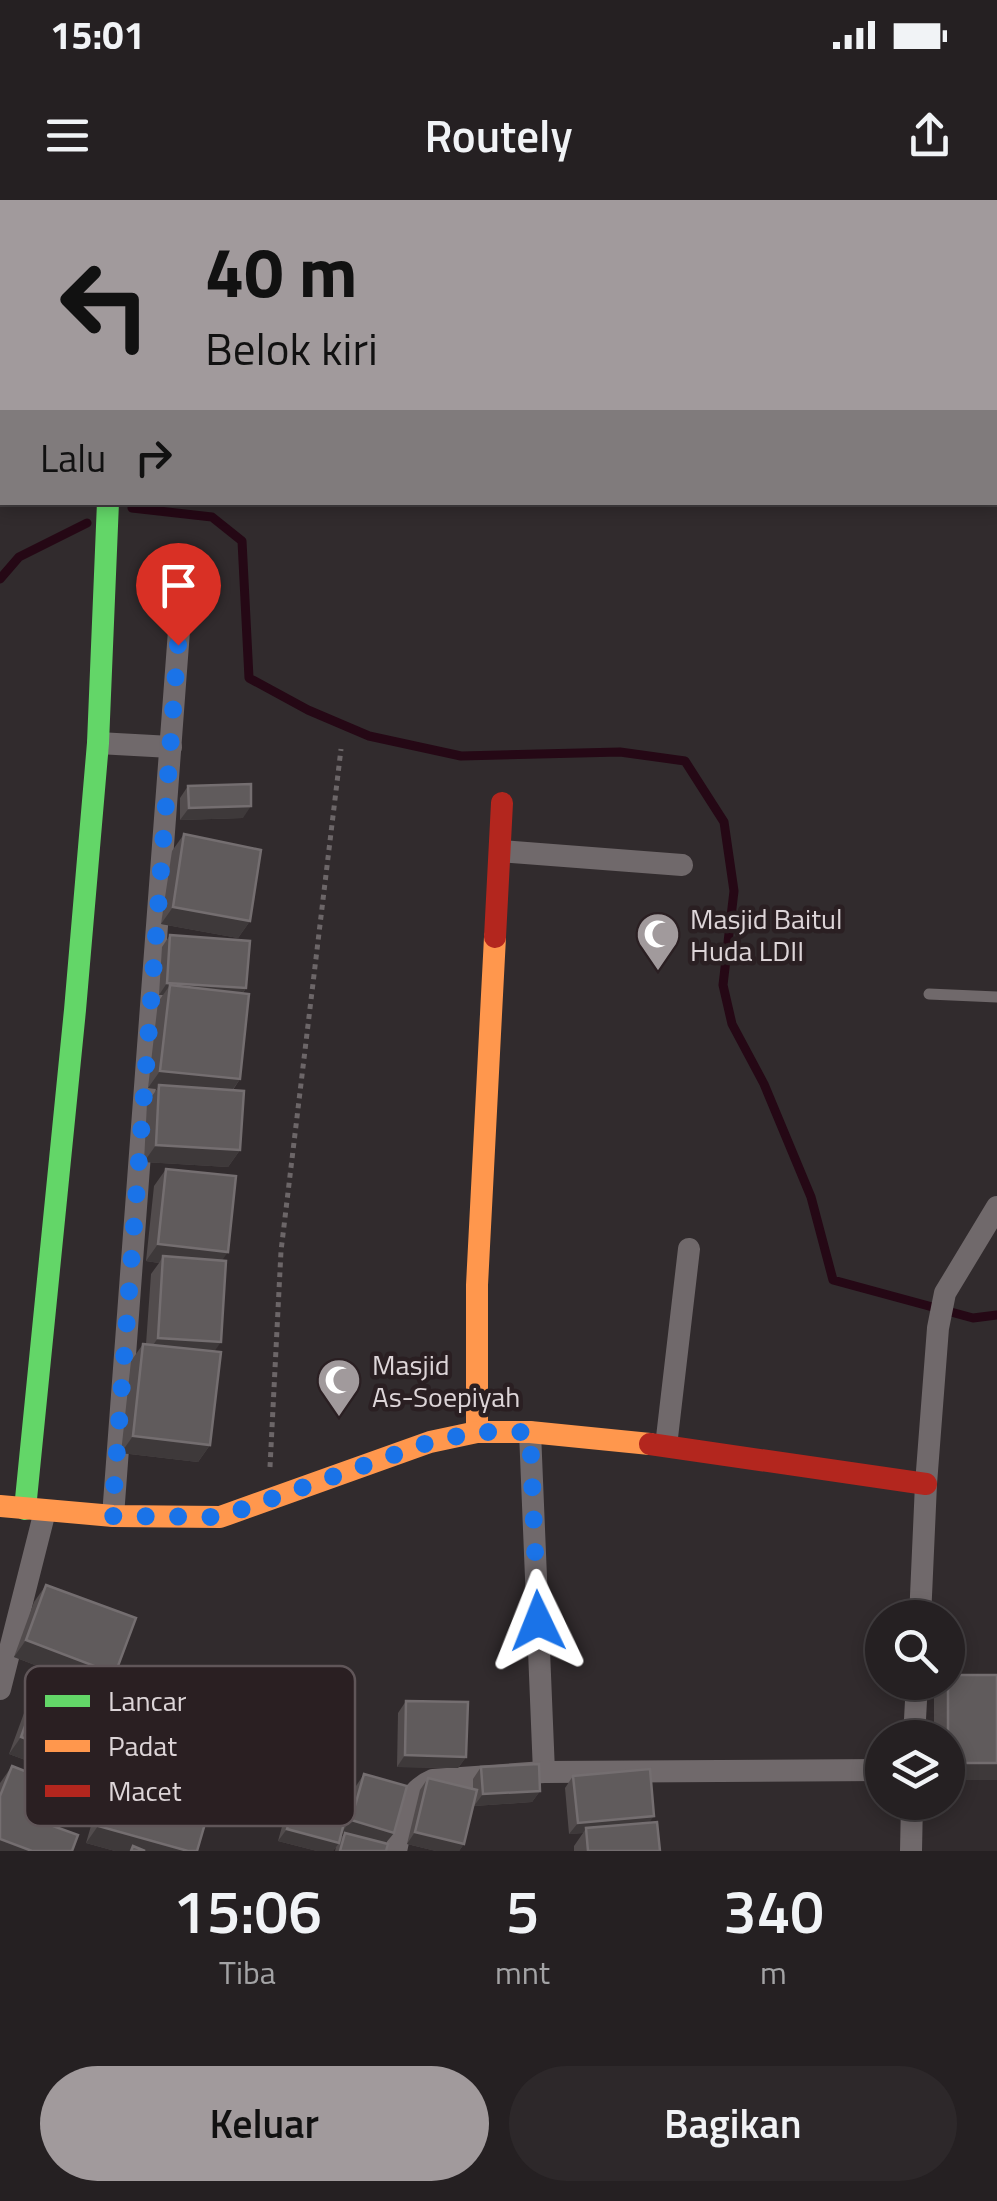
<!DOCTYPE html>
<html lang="id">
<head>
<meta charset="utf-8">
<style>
  :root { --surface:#252022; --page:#2d282a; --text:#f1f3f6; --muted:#a3a3a5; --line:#423e40; --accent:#a19a9c }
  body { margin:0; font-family:"Titillium Web",sans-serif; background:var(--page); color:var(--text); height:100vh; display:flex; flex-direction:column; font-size:38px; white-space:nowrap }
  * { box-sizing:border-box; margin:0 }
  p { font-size:32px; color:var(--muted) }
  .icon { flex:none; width:55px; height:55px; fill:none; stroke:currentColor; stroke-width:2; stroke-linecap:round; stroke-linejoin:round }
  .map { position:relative; height:1651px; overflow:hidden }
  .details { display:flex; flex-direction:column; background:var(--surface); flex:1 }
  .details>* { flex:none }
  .guide { position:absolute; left:0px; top:0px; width:998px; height:305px; box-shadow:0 5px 15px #0003,0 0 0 2px var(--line); background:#a19a9c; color:#111; overflow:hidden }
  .tools { position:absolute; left:865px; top:1400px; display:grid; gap:20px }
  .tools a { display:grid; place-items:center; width:100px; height:100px; border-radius:50%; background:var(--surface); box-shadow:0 5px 15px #0003,0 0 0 2px var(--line); font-size:50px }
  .pin { position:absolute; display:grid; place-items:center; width:85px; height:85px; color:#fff; margin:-102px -42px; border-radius:50% 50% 50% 0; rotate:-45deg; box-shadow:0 0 10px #0007 }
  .pin .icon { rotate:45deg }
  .me { position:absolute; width:110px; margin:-55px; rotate:358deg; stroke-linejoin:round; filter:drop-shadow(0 0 8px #0008) }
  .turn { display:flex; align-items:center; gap:35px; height:210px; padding:0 40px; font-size:45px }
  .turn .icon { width:130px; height:130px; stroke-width:2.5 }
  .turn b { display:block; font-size:70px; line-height:85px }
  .then { display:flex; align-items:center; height:95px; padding:0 40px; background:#0003; gap:20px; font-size:38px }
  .eta { display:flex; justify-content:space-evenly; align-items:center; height:170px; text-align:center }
  .eta b { font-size:60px; font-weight:600; line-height:70px }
  .primary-button { display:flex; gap:20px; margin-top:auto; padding:20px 40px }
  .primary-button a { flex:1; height:115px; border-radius:60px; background:var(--accent); color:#111; font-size:40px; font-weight:600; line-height:115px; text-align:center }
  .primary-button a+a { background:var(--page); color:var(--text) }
  .status { display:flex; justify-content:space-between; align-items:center; height:70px; padding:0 50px; background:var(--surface); direction:ltr }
  .status svg { height:28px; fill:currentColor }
  header { display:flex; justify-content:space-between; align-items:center; height:130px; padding:0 40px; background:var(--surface); font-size:45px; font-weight:600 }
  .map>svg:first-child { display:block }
  .green { fill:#4d2e39 }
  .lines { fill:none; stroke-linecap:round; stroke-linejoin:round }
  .stream { stroke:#250815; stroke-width:9 }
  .path { stroke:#6c6668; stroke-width:5; stroke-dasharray:5 5; stroke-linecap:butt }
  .lane { stroke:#70696b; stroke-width:11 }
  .street { stroke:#70696b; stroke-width:22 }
  .fast { stroke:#63d668; stroke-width:22 }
  .slow { stroke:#ff974d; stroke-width:22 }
  .jam { stroke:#b3261e; stroke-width:22 }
  .wall { fill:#524c4d }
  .shaded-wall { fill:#3e393a }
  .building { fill:#605b5c; stroke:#746e70; stroke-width:2.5 }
  .route { stroke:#1a73e8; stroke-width:18; stroke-dasharray:0 32.4 }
  .labels { text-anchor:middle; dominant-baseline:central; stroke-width:9; stroke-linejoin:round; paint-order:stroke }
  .poi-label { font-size:28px; fill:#ddd5d8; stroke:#2a1f22; text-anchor:start }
  .key { fill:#2a1f22; stroke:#605659; stroke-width:2.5 }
  .key-label { font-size:28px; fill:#ddd5d8 }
</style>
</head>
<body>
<div class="status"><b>15:01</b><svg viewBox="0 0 49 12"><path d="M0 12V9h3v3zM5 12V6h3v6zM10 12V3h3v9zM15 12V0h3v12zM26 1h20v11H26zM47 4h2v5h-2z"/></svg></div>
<header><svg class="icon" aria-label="menu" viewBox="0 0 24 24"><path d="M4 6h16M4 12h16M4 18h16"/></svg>Routely<svg class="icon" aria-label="share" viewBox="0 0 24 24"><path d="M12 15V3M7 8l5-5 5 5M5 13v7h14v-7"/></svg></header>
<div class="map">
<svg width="997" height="1651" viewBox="0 0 997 1651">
  <rect width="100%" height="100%" fill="#312b2d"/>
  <polygon class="green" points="0,0 997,0 997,193 995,192 995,2 2,2 2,117 0,117"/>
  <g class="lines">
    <g class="stream">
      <polyline points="132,308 212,317 242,341 249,478 308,510 369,536 461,556 620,552 685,561 724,622 734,691 723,785 732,824 764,884 811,997 833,1080 973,1118 997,1115"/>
      <polyline points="0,379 19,357 87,323"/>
    </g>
    <polyline class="path" points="270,1267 281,1051 341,549"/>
    <g class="lane">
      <polyline points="180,2 181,0"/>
      <polyline points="368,2 368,0"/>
      <polyline points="947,2 947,0"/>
      <polyline points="995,52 997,53"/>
      <polyline points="929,794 997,797"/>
    </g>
    <g class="street">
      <polyline points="0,130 2,130"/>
      <polyline points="995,210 997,210"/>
      <polyline points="98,543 171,547"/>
      <polyline points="500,651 682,665"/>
      <polyline points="530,1232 544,1572"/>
      <polyline points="666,1246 689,1049"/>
      <polyline points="113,1316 183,377"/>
      <polyline points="920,1418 926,1284 938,1128 945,1093 997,1007"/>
      <polyline points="0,1489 45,1311"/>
      <polyline points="914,1538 917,1482"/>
      <path d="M396,1651c7,-30 6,-58 37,-71l111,-8 338,-2"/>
      <polyline points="911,1651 912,1602"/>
    </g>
    <polyline class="fast" points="25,1309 75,810 98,543 108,302"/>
    <g class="slow">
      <polyline points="477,1232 477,1085 495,737"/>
      <polyline points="0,1306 113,1316 220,1317 430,1242 477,1232 530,1232 650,1244"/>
    </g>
    <g class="jam">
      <polyline points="495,737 502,603"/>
      <polyline points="650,1244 926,1284"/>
    </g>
  </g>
  <g class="wall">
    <polygon points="188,586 243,618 180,620 180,598"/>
    <polygon points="184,634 250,721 238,738 161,724 172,651"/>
    <polygon points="170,735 246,788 243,793 240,879 233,890 240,950 228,967 144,962 147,903 157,889 148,888 158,802 163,795 159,795 162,747"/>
    <polygon points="166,969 222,1061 214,1151 210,1245 198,1262 121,1253 131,1161 143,1144 146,1144 151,1074 159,1063 146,1061 154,986"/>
    <polygon points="46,1385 115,1474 103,1491 14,1457 34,1402"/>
    <polygon points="247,1468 261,1506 290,1568 278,1585 209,1563 235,1485"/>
    <polygon points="941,1482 948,1482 948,1538 934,1538 934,1492"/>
    <polygon points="39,1488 115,1568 197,1651 115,1651 86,1643 102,1588 9,1554 27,1505"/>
    <polygon points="406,1501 466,1557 458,1568 397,1567 398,1513"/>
    <polygon points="12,1566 0,1651 0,1583"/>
    <polygon points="481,1567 540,1591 532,1602 474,1606 474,1601 464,1644 459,1651 436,1651 407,1644 420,1590 428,1578 473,1589 473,1579"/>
    <polygon points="364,1574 386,1643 386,1651 335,1651 336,1647 333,1651 317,1651 278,1641 289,1601 298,1589 339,1640 345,1633 342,1632 356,1586"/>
    <polygon points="573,1576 649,1623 660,1651 574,1651 574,1646 583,1633 569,1634 565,1588"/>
  </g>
  <g class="shaded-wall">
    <polygon points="251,606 243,618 180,620 189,608"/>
    <polygon points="173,707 250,721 238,738 161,724"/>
    <polygon points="167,783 246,788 238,800 170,785 163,795 159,795"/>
    <polygon points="160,871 240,879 228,896 159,885 157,889 148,888"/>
    <polygon points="156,945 240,950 228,967 144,962"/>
    <polygon points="158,1044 228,1052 216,1069 163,1056 159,1063 146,1061"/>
    <polygon points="158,1138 221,1142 209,1159 146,1155"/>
    <polygon points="133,1236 210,1245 198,1262 121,1253"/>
    <polygon points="26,1440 115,1474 103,1491 14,1457"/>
    <polygon points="21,1537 114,1571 102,1588 9,1554"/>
    <polygon points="221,1545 290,1568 278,1585 209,1563"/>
    <polygon points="405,1555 466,1557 458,1568 397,1567"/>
    <rect x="948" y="1563" width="49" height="17"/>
    <polygon points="540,1591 532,1602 474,1606 483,1594"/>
    <polygon points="654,1616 646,1627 586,1628 583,1633 569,1634 578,1623"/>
    <polygon points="351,1620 394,1633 385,1644 342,1632"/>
    <polygon points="98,1626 188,1651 131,1651 133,1646 130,1651 115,1651 86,1643"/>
    <polygon points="287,1629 339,1643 333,1651 317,1651 278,1641"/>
    <polygon points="415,1632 464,1644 459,1651 436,1651 407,1644"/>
    <polygon points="0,1639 32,1651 0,1651"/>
  </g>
  <g class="building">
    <polygon points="251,584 251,606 189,608 188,586"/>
    <polygon points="184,634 261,650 250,721 173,707"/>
    <polygon points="170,735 250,741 246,788 167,783"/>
    <polygon points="170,785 249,794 240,879 160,871"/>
    <polygon points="159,885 244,891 240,950 156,945"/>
    <polygon points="166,969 236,976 228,1052 158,1044"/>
    <polygon points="163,1056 226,1061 221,1142 158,1138"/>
    <polygon points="143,1144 221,1152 210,1245 133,1236"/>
    <polygon points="46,1385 136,1418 115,1474 26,1440"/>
    <rect x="948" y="1475" width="49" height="88"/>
    <polygon points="39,1488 132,1522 115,1568 213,1596 197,1651 188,1651 98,1626 114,1571 21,1537"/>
    <polygon points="406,1501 468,1502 466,1557 405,1555"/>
    <polygon points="539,1564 540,1591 483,1594 481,1567"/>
    <polygon points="12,1566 68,1588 53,1626 78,1635 72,1651 32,1651 0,1639 0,1596"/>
    <polygon points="650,1569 654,1616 578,1623 573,1576"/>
    <polygon points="364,1574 407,1586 394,1633 351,1620"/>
    <polygon points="428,1578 477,1590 464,1644 415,1632"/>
    <polygon points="298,1589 349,1603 339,1643 287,1629"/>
    <polygon points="657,1622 660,1651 588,1651 586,1628"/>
    <polygon points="345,1633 388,1644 386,1651 340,1651"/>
    <polygon points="133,1646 145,1651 131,1651"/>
  </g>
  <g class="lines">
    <polyline class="route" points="178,445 112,1316 220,1317 430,1242 477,1232 530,1232 538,1421"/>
  </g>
  <defs>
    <g id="mosque-pin" transform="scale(2.25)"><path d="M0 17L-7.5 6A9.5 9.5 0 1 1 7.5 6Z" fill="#a19a9c" stroke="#2a1f22"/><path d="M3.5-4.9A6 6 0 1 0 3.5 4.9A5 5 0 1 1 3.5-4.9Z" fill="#fff"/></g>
  </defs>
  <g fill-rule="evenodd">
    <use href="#mosque-pin" x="658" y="734"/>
    <use href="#mosque-pin" x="339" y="1180"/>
  </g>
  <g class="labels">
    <g class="poi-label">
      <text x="690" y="718">Masjid Baitul<tspan x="690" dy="32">Huda LDII</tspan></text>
      <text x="372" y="1164">Masjid<tspan x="372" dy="32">As-Soepiyah</tspan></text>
    </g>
  </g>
  <rect x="25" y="1466" width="330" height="160" rx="15" class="key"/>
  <rect x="45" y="1495" width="45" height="12" fill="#63d668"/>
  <rect x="45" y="1540" width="45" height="12" fill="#ff974d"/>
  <rect x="45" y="1585" width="45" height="12" fill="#b3261e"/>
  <g class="key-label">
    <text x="108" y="1511">Lancar</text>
    <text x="108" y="1556">Padat</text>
    <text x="108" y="1601">Macet</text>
  </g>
</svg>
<div class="tools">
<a><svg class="icon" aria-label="search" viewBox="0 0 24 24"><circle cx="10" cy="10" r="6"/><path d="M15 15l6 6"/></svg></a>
<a><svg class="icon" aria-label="layers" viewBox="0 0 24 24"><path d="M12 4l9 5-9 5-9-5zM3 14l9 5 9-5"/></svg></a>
</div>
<div class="pin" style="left:178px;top:445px;background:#d93025"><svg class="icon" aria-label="arrive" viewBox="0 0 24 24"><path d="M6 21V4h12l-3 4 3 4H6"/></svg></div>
<svg class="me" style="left:538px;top:1421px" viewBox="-20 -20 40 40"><path d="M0-17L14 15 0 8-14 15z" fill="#1a73e8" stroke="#fff" stroke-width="4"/></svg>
<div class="guide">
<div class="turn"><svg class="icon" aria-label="left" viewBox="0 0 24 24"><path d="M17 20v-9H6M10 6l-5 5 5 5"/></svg><div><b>40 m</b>Belok kiri</div></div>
<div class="then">Lalu<svg class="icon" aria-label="right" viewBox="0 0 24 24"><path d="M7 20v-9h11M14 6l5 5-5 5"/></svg></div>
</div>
</div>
<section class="details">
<div class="eta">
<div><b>15:06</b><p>Tiba</p></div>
<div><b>5</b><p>mnt</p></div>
<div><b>340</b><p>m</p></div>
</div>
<div class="primary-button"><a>Keluar</a><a>Bagikan</a></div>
</section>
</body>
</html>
